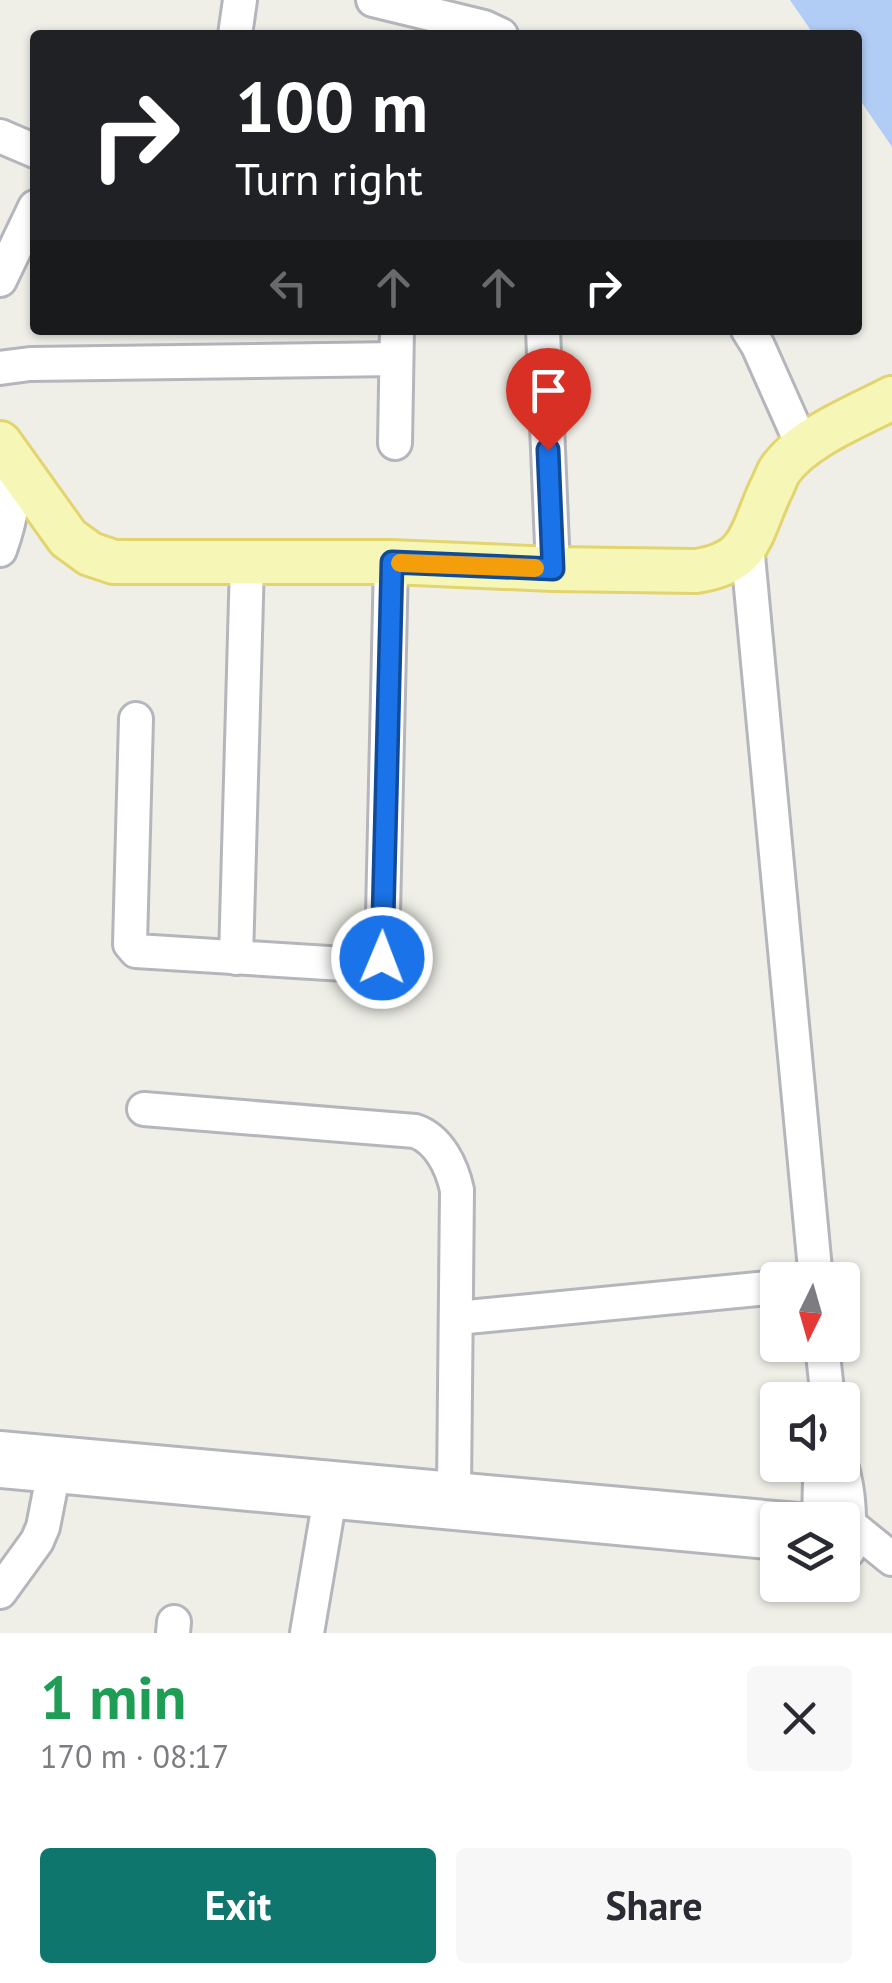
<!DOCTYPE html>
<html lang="en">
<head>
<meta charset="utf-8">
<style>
  :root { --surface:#fff; --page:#f7f7f7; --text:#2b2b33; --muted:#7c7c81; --accent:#0f766e }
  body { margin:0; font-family:"PT Sans",sans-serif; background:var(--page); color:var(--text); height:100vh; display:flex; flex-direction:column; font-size:38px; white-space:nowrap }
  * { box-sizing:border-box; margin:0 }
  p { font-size:32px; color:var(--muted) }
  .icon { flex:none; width:55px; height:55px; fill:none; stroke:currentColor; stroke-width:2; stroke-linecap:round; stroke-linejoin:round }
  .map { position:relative; height:1633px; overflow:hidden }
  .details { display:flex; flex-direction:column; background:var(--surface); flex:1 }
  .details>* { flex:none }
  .guide { position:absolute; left:30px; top:30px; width:832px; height:305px; border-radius:10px; box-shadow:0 2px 8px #0004; background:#202124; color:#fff; overflow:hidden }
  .needle { width:65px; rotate:185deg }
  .controls { position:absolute; left:760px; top:1262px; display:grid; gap:20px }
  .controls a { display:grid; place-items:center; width:100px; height:100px; border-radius:10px; background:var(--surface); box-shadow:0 2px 8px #0004; font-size:50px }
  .pin { position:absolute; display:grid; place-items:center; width:85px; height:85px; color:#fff; margin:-102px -42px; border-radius:50% 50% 50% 0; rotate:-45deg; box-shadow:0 0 10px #0007 }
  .pin .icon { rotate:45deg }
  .me { position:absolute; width:110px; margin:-55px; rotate:1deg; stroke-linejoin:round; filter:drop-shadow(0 0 8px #0008) }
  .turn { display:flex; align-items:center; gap:35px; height:210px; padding:0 40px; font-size:45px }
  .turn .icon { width:130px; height:130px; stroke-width:2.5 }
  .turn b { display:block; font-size:70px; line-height:85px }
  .lanes { display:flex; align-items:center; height:95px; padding:0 40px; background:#0003; justify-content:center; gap:50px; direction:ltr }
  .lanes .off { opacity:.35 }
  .round { display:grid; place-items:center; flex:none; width:105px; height:105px; border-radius:10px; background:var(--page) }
  .head { display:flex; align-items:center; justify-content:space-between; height:170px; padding:0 40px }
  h1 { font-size:60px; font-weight:800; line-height:75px; color:#1e9e55 }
  .button { display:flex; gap:20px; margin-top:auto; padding:20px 40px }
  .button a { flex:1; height:115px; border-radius:10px; background:var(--accent); color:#fff; font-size:40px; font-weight:800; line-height:115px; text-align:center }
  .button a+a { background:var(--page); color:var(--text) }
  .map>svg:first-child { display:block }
  .water { fill:#b1cdf6 }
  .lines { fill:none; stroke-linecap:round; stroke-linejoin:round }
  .minor-casing { stroke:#b5b6bb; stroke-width:38 }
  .major-casing { stroke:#e2d46e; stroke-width:48 }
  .minor { stroke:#fff; stroke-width:32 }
  .major { stroke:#f6f6b6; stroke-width:42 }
  .route-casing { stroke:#114b97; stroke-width:25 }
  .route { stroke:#1a73e8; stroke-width:18 }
  .slow { stroke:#f59e0b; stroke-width:18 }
</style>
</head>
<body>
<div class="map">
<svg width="892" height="1633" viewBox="0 0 892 1633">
  <rect width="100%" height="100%" fill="#efefe8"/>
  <polygon class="water" points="790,0 892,0 892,147 858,97 858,35 814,35"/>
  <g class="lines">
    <g class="minor-casing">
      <g id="minor">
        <polyline points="373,0 484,27 501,35"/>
        <polyline points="235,35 240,0"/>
        <polyline points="0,136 35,151"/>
        <polyline points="0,280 35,207"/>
        <polyline points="543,330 553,569"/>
        <polyline points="748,330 758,346 803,447"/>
        <polyline points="0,368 30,364 396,359"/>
        <polyline points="395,443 397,330"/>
        <polyline points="747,545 816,1280"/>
        <path d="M0,550c13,-37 15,-55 9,-94"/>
        <polyline points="136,719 130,944 136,951 376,966 382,958 391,562"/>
        <polyline points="236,958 247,563"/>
        <path d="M144,1109l271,22c24,8 37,36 42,59l-3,300"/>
        <polyline points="457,1318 778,1287"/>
        <polyline points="822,1345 828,1400"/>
        <polyline points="0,1448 798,1520"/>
        <path d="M841,1465c9,28 9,57 7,86"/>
        <polyline points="0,1471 778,1543"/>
        <polyline points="819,1520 820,1481 823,1465"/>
        <polyline points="842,1524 850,1525 892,1559"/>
        <polyline points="0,1592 37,1541 43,1527 53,1476"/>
        <polyline points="173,1633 174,1622"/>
        <polyline points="307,1633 333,1480"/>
      </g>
    </g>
    <g class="major-casing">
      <path id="major" d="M0,443l68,95 22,16 24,8h277l162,7 143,2c55,-8 54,-36 74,-80 4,-7 6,-15 10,-21 23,-33 78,-54 112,-72"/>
    </g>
    <use href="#minor" class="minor"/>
    <use href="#major" class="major"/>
  </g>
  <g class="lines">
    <g class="route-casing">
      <polyline id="route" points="382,958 392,562 553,569 548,450"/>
    </g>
    <use href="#route" class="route"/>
    <polyline class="slow" points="400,563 535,568"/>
  </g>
</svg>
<div class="controls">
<a><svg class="needle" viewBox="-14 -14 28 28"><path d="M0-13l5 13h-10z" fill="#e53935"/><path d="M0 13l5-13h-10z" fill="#7c7c81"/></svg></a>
<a><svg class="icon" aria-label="sound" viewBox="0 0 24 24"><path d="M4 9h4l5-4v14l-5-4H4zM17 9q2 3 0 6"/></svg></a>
<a><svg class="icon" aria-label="layers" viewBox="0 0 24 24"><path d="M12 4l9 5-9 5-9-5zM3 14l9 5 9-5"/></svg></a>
</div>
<div class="pin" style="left:548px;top:450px;background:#d93025"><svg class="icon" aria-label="arrive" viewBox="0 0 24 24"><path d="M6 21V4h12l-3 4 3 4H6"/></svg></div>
<svg class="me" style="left:382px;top:958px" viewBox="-20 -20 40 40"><circle r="17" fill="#1a73e8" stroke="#fff" stroke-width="3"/><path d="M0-11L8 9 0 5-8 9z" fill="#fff"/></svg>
<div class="guide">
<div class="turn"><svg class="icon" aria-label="right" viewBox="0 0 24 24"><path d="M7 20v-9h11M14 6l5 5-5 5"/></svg><div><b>100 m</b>Turn right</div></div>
<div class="lanes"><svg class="icon off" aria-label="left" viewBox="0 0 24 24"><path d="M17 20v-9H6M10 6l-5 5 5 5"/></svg><svg class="icon off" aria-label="ahead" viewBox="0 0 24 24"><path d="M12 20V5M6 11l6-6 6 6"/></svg><svg class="icon off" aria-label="ahead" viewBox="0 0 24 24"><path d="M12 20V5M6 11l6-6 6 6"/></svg><svg class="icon" aria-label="right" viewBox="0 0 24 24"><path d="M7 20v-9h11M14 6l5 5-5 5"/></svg></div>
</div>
</div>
<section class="details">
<div class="head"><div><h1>1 min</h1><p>170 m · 08:17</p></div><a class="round"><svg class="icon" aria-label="close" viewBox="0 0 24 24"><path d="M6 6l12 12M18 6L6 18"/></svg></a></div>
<div class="button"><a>Exit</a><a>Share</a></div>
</section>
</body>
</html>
